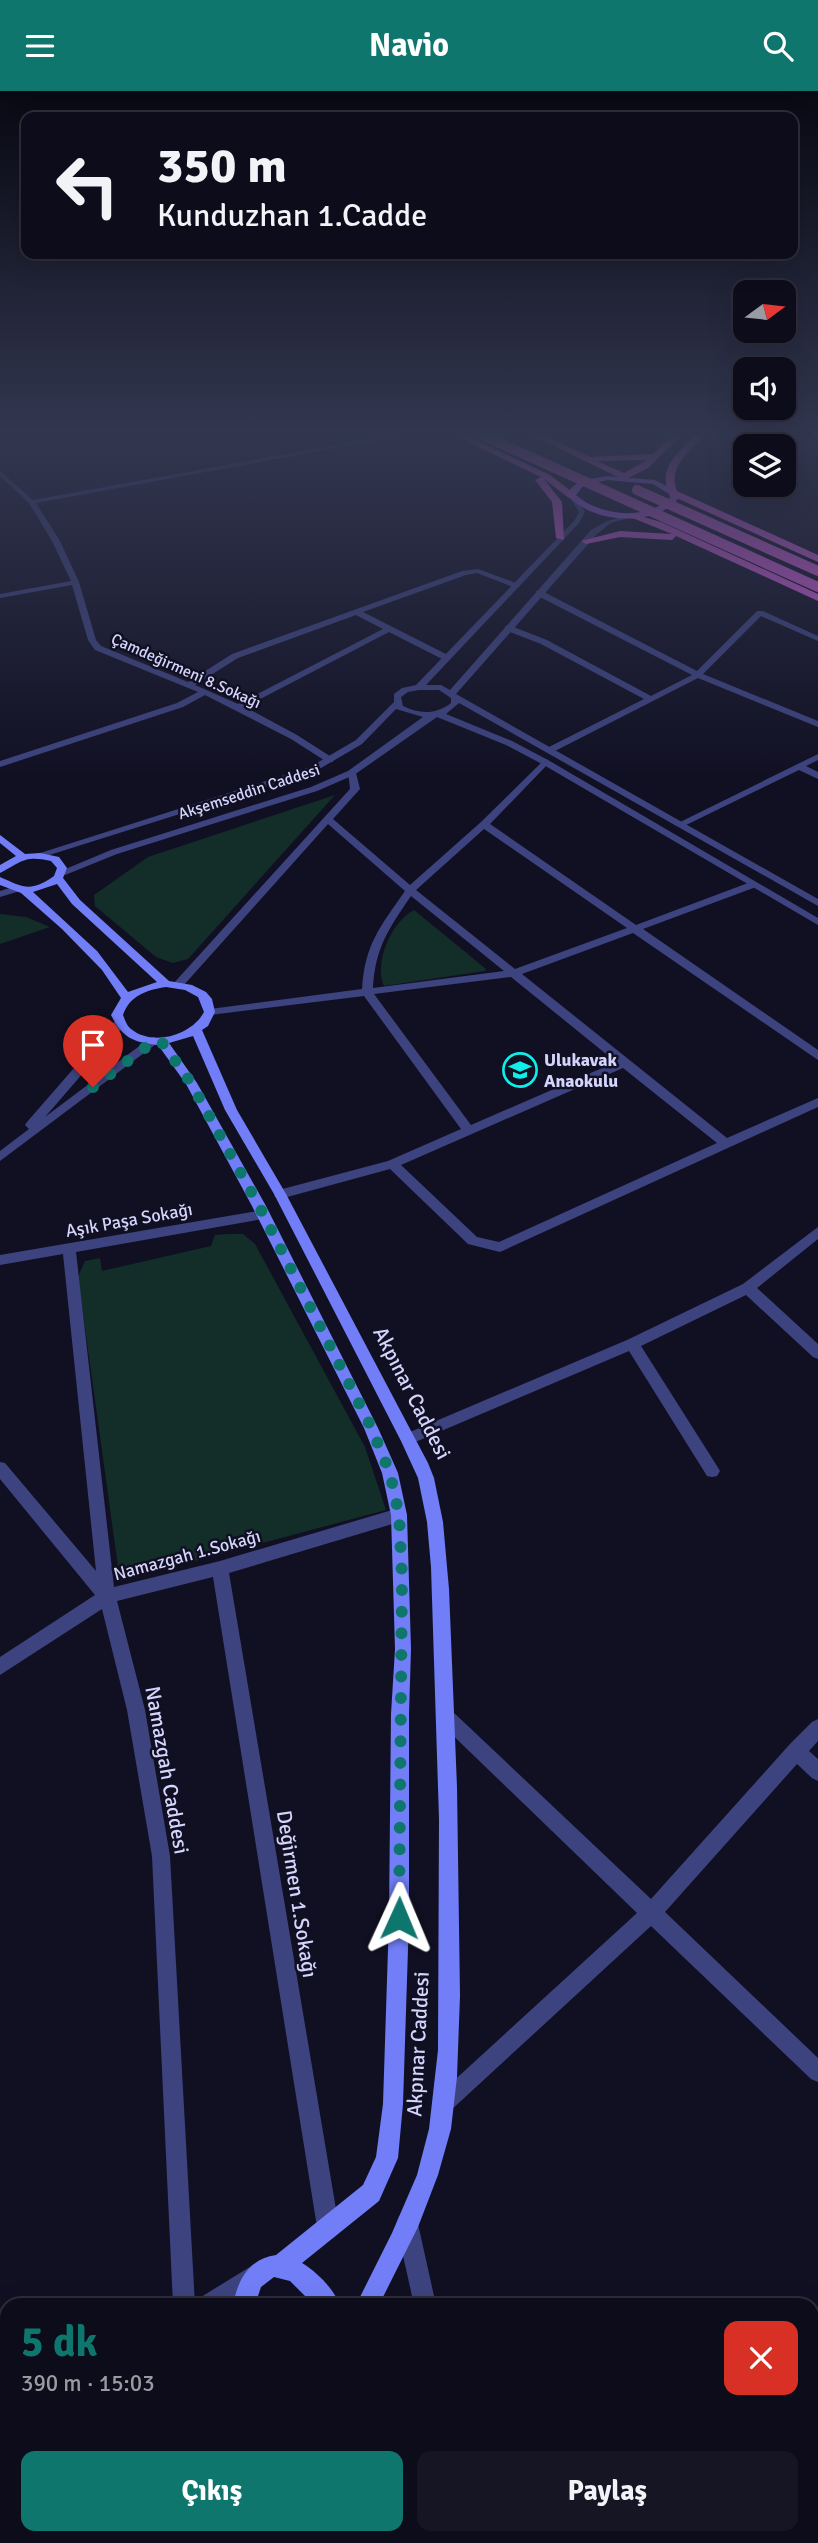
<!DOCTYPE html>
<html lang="tr">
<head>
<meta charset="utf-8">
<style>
  :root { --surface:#0d0c1a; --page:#161523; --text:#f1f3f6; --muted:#9a9ba2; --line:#2d2c39; --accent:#0f766e }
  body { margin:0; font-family:Signika,sans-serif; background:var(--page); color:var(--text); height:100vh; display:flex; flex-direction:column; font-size:26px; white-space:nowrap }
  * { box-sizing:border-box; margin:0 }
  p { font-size:23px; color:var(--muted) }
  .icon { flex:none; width:38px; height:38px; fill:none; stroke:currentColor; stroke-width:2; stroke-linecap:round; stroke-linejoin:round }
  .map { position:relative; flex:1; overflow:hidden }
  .sheet { position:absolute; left:0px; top:2207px; width:819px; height:247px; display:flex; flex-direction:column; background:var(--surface); border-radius:21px 21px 0 0; box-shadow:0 7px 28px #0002,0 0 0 2px var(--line) }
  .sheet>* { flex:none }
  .banner { position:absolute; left:21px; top:21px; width:777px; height:147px; border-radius:14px; box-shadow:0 7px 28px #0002,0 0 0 2px var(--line); background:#0d0c1a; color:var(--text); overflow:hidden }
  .needle { width:46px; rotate:75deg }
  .fabs { position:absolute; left:733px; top:189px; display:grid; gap:14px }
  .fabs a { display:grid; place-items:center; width:63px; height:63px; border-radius:14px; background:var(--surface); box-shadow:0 7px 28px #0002,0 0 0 2px var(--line); font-size:35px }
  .pin { position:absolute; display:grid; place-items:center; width:60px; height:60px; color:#fff; margin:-72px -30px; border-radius:50% 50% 50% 0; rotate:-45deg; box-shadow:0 0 7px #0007 }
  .pin .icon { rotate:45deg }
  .me { position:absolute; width:77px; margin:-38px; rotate:1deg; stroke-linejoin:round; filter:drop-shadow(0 0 5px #0008) }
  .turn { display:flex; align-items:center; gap:24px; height:147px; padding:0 21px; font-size:32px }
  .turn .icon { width:91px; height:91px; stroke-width:2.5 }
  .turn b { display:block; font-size:49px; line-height:60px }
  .round { display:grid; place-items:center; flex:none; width:74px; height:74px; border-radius:14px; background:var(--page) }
  .head { display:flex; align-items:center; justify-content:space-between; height:119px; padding:0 21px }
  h1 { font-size:42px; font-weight:700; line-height:52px; color:var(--accent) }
  .button { display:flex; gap:14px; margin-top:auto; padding:14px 21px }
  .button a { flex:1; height:80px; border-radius:14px; background:var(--accent); color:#fff; font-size:28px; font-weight:700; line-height:80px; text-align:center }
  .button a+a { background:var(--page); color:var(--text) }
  header { display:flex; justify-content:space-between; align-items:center; height:91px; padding:0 21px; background:var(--accent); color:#fff; font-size:32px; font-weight:700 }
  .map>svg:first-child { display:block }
  .green { fill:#132d29 }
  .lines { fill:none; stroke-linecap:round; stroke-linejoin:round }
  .minor { fill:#3d437f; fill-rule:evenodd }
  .tertiary { fill:#3d437f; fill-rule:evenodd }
  .secondary { fill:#717ef7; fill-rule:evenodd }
  .primary { fill:#ad62f6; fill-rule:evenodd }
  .trunk { fill:#d15cd6; fill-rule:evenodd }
  .trunk-bridge { stroke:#d15cd6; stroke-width:10 }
  .route { stroke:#0f766e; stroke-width:12; stroke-dasharray:0 21.6 }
  .labels { text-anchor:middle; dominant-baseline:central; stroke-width:5; stroke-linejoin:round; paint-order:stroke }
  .far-street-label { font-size:16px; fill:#d4d4fc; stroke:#111023 }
  .poi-label { font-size:18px; font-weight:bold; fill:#d4d4fc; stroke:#111023; text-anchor:start }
  .street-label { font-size:18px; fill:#d4d4fc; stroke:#111023 }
  .near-street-label { font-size:21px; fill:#d4d4fc; stroke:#111023 }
</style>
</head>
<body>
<header><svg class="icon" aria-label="menu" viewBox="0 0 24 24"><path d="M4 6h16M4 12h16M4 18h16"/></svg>Navio<svg class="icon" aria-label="search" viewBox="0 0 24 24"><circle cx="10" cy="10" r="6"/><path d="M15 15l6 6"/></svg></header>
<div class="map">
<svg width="818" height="2452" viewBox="0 0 818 2452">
  <rect width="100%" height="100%" fill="#111023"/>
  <g class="green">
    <polygon points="335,704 188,868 173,872 156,866 95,815 94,804 148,766"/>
    <path d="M414,819l72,59 -1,2 -101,15c-11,-23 8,-65 30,-76z"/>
    <polygon points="0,823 26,826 50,836 0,853"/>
    <polygon points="228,1143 243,1143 255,1153 365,1356 386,1419 120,1490 78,1186 85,1170 100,1167 102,1180 211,1155 215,1144"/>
  </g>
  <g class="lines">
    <g class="minor">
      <path d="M397,343h15l-376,69 24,38 19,41 17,58 5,6 87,36 44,-28 230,-83 16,-2 41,15 1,2 -4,2 -39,-15 -11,2 -103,37 85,43v4h-6l-53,-27 -144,75 52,28 36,23v4h-6l-36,-23 -86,-44 -22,12 -183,60v-6l177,-58 21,-11 -103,-42 -7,-10 -16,-55 -72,13v-4l71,-13 -19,-40 -23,-38 -29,-27v-5l33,29zM356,524l27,14 -145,75 -43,-19 43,-27z"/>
      <polygon points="536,500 542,500 697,580 757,520 763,520 818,545 818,550 761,525 703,583 818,630 818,636 698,587 553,661 547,661 547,657 644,608 541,553 505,539 505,535 511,535 547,549 651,605 692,584 536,504"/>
      <polygon points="818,663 818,669 806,675 818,681 818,688 799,679 682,736 674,734"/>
      <path d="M545,668l3,1v4l-58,60 146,101 112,-42h8v4l-113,42 175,121v10l-185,-127 -111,41 205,164 91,-40v9l-318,145 -32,-8 -78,-75 -110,30 -5,-2 -1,-3 1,-3 113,-30 73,-32 -97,-133 -154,19 -6,-3 6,-3 152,-20c3,-45 18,-62 43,-98l-77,-67 -145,162 -4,1 -6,-3 177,-195 -2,-18 8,2 4,16 -27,30 77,66 71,-63zM484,738l143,99 -112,41 -99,-79zM411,805l93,75 -131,17c2,-40 16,-60 38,-92zM511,886l105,85 -145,63 -97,-131zM623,977l94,75 -218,99 -22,-5 -76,-72z"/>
      <polygon points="119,929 123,930 123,936 45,1026 150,947 154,946 160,950 0,1070 0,1060 29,1038 25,1034 27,1031 115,930"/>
      <polygon points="263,1119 270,1124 268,1127 76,1161 114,1496 220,1470 399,1417 405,1419 407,1424 405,1429 399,1431 229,1482 339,2136 336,2144 328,2147 320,2144 317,2136 213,1486 117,1510 145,1619 170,1765 195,2214 173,2214 152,1765 127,1619 102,1518 0,1584 0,1566 95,1504 0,1388 0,1371 5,1372 96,1480 63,1163 0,1174 0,1164"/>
      <polygon points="818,1136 818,1148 757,1197 818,1253 818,1268 813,1266 746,1204 641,1255 717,1375 720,1380 717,1385 712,1386 707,1385 629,1260 413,1352 408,1354 403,1352 400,1348 403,1344 627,1249 743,1193"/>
      <polygon points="446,1618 452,1620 651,1808 790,1653 812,1631 818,1628 818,1650 809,1660 818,1668 818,1690 812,1687 797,1673 665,1821 818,1967 818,1991 811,1988 651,1835 450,2020 443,2023 436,2020 433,2013 436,2006 637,1822 440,1632 437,1626 440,1620"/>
      <polygon points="407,2122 415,2125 418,2133 436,2214 414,2214 396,2133 399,2125"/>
      <polygon points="818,2272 818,2299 812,2302 812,2275"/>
      <polygon points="464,2446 489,2446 490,2452 466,2452"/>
    </g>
    <g class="tertiary">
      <path d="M572,403l13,18 -6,11 -153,162h15l9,5 141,-160 16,-9 28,-7v2l-24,7 -14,11 -141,160 362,205v7l-359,-203 -13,11 66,27 36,19 270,158v7l-276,-161 -36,-19 -69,-28 -83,58 -37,16 -200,63 -52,21 -9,-2 55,-23 200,-63 37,-16 75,-54 -27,-8 -34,35 -46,27 -273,86 -9,-2 276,-88 46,-27 38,-38v-8l8,-6 14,-3 158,-164 5,-9 -10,-16zM419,599h20l12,8v5c-15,12 -32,11 -48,3l-2,-9 7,-5z"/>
      <polygon points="16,795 20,796 20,800 0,806 0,800"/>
      <polygon points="253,2174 261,2177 264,2185 261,2193 230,2214 198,2214 201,2206"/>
      <polygon points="7,2335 7,2360 0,2363 0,2338"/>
      <polygon points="7,2398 7,2424 0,2427 0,2401"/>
    </g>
    <g class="secondary">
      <path d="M0,744l25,19 15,-1 19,4 8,11 -4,10 17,22 89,81 23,4 14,7 6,7 3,13 -7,14 -6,4 35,80 49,84 142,269 6,15 9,44 6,67 8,198 3,209 -3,81 -6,52 -13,46 -20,52 -39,78h-23l36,-72 25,-58 12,-46 9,-79 1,-231 -8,-252 -4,-45 -9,-44 -17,-37 -127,-247 -49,-84 -32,-74 -24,7 28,40 69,123 112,222 20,45 9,42 4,134 -2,65v204l-6,186 -5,54 -19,43 -77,62c15,9 31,25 38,42h-26l-24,-24 -16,-4 -13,10 -6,18h-22c5,-26 16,-46 43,-50l87,-70 13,-28 7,-53 6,-186 2,-204 4,-65 -4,-134 -9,-42 -18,-45 -112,-222 -66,-122 -28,-39c-26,-3 -35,-7 -47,-30l10,-17 -19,-28 -40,-41 -41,-36 -21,-8v-8c23,10 30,16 54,-1l3,-8 -6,-7c-27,-6 -29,1 -51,12v-8l16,-9 -16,-13zM57,793l15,20 85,78 -29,10 -31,-41 -64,-59zM166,896l19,3 13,7 6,15c-12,23 -51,35 -73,17 -4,-3 -6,-9 -8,-14 7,-20 24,-25 43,-28z"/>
      <rect x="255" y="2446" width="24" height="6"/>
      <polygon points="304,2446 328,2446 327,2452 303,2452"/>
    </g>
    <path class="primary" d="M607,385l48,4 21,11 2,8c-25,29 -85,24 -110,-3 3,-17 25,-17 39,-20zM607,389l46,4 16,10 1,4c-24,23 -70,18 -94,-3l7,-9z"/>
    <g class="trunk">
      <polygon points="451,343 463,343 550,384 575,403 575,407 569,407 544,388 562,411 564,449 556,447 552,411 535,389 541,386"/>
      <path d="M530,343h11l49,23 63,-3 21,-20h9l-35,34 -24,12zM647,369l-23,13 -27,-12z"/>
      <path d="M697,343h9c-15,17 -39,31 -29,57l141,64v7l-148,-67c-14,-26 9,-44 27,-61z"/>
      <polygon points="630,422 661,431 818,503 818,510 676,445 672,449 620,446 586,453 581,450 620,440 672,443 630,426"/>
    </g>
    <g class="trunk-bridge">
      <polyline points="480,343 818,496"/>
      <polyline points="637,399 818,480"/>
    </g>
  </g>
  <linearGradient id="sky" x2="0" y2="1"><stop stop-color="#090913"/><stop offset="0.5" stop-color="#323750"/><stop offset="1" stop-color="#323750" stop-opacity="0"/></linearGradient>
  <rect width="818" height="687" fill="url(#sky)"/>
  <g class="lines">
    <polyline class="route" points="93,996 154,950 161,950 191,992 259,1115 371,1336 390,1382 399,1424 402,1486 399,1827"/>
  </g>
  <defs>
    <g id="school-ring" transform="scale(1.75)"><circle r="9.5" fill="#111023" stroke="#0eeeea" stroke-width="1.5"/><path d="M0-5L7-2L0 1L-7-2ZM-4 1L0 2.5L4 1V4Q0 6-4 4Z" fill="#0eeeea"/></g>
  </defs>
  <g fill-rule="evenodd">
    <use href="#school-ring" x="520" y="979"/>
  </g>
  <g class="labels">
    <g class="far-street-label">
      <text transform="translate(186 580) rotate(24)">Çamdeğirmeni 8.Sokağı</text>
      <text transform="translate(249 701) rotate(-18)">Akşemseddin Caddesi</text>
    </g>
    <g class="poi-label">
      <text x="544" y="969">Ulukavak<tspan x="544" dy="21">Anaokulu</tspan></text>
    </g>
    <g class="street-label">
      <text transform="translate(129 1129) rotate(-10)">Aşık Paşa Sokağı</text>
      <text transform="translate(187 1464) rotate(-15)">Namazgah 1.Sokağı</text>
    </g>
    <g class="near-street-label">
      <text transform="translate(412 1302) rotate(63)">Akpınar Caddesi</text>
      <text transform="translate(167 1679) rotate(80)">Namazgah Caddesi</text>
      <text transform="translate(297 1803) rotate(81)">Değirmen 1.Sokağı</text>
      <text transform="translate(418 1953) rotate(-87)">Akpınar Caddesi</text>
    </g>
  </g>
</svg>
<div class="fabs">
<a><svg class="needle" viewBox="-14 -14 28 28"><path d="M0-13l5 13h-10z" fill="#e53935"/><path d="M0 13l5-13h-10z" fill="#9a9ba2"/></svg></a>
<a><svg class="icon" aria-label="sound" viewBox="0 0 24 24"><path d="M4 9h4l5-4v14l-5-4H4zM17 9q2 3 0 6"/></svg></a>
<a><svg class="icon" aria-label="layers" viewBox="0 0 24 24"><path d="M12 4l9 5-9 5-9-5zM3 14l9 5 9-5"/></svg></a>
</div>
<div class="pin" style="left:93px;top:996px;background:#d93025"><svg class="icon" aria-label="arrive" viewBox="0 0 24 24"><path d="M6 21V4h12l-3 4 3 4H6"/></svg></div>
<svg class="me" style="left:399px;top:1827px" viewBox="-20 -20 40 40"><path d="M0-17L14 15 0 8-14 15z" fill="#0f766e" stroke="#fff" stroke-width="4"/></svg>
<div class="banner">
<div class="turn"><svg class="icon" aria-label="left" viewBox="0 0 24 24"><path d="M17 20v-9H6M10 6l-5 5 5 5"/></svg><div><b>350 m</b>Kunduzhan 1.Cadde</div></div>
</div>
<section class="sheet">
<div class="head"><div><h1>5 dk</h1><p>390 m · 15:03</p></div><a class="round" style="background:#d93025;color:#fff"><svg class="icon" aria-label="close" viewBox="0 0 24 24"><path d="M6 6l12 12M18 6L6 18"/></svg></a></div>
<div class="button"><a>Çıkış</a><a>Paylaş</a></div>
</section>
</div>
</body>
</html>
